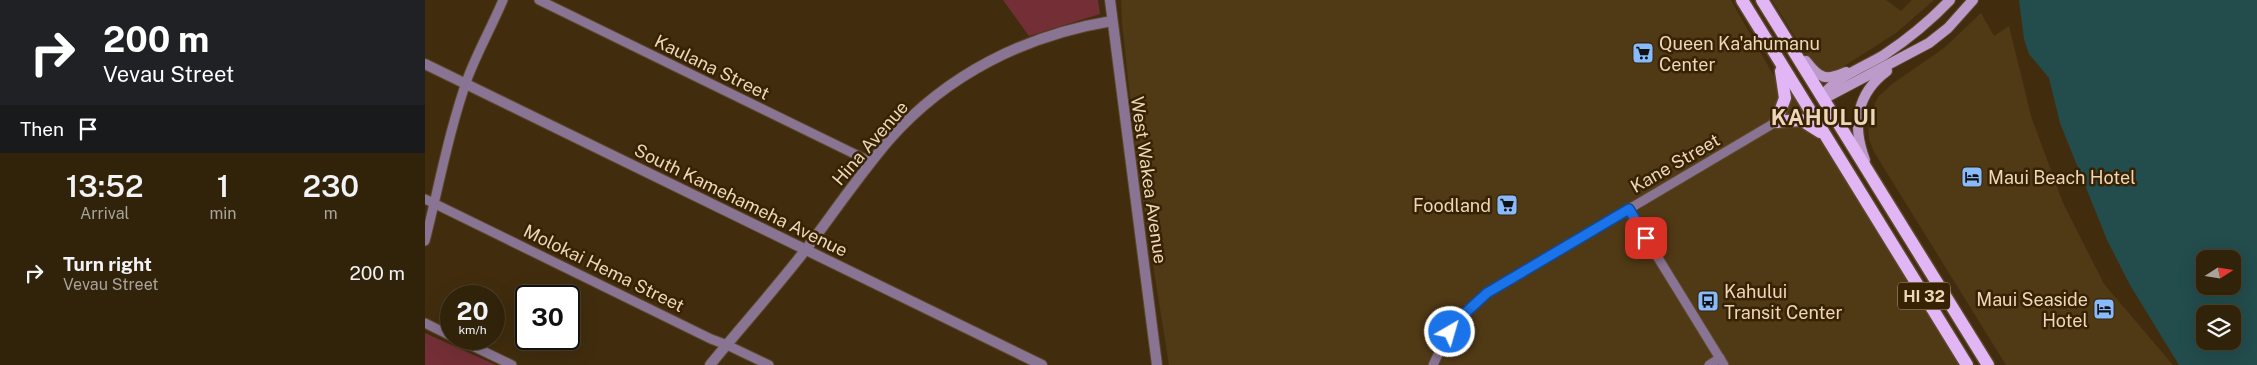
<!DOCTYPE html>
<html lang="en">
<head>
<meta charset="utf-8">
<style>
  :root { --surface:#31220a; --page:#392a13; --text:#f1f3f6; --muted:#a8a49c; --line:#4c3f2b }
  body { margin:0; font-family:"Public Sans",sans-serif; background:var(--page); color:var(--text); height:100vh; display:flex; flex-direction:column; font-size:19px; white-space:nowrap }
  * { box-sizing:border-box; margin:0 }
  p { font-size:16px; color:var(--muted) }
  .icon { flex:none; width:28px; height:28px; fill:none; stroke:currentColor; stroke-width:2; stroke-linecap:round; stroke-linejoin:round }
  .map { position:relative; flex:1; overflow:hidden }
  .drawer { display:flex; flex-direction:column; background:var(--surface); width:425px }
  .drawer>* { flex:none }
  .top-card { background:#202124; color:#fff; overflow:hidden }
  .needle { width:32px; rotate:78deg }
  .tools { position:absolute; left:1771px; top:250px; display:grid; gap:10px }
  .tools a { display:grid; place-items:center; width:45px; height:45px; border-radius:10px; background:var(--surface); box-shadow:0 5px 20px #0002,0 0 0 1px var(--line); font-size:25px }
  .speed { position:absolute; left:15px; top:285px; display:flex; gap:10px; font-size:25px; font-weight:700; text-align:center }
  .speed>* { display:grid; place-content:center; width:65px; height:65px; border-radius:50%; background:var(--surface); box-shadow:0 5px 20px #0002,0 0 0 1px var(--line); line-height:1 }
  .speed small { font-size:12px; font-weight:400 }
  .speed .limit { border:2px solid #111; border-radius:8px; background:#fff; color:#111 }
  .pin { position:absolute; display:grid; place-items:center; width:42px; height:42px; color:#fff; margin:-21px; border-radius:10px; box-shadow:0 2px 8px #0006 }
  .me { position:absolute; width:55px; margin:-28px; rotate:38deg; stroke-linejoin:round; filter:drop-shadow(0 0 4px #0008) }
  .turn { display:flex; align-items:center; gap:18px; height:105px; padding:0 20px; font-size:22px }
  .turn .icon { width:65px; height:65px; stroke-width:2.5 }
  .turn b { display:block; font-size:35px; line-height:42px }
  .then { display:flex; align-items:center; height:48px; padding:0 20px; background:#0003; gap:10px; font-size:19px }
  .eta { display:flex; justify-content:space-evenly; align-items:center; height:85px; text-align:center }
  .eta b { font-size:30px; font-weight:600; line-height:35px }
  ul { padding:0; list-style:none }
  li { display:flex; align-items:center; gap:15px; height:70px; padding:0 20px }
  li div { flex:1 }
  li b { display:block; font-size:19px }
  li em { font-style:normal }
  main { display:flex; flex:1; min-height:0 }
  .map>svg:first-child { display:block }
  .built { fill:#503915 }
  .green { fill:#742f36 }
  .water { fill:#234c4c; fill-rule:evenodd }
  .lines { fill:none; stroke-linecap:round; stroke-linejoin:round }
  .minor-casing { stroke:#5c482a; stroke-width:11 }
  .tertiary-casing { stroke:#5c482a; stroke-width:12 }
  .secondary-casing { stroke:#5c482a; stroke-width:12 }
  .primary-casing { stroke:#5c482a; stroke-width:15 }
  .minor { stroke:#8a7493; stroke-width:9 }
  .tertiary { stroke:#8a7493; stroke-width:10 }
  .secondary { stroke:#bc9aca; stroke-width:10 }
  .primary { stroke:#e2b6f5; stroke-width:12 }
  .route-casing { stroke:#114b97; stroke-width:12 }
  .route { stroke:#1a73e8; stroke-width:9 }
  .labels { text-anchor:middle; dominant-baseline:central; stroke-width:5; stroke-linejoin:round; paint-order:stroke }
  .shield { fill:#372303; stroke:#b6a183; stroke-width:1 }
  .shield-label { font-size:16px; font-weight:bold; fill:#ecd7ba }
  .poi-label { font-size:18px; fill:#ecd7ba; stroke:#372303; text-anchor:start }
  .street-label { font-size:18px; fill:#ecd7ba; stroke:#372303 }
  .district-label { font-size:22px; font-weight:bold; letter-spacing:1px; fill:#ecd7ba; stroke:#372303 }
</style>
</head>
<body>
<main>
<section class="drawer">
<div class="top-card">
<div class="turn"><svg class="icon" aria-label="right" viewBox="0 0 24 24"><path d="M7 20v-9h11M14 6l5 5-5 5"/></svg><div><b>200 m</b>Vevau Street</div></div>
<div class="then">Then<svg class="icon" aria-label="arrive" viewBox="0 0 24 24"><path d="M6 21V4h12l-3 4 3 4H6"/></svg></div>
</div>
<div class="eta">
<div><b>13:52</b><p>Arrival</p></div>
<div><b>1</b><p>min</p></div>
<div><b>230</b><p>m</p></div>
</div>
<ul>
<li><svg class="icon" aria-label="right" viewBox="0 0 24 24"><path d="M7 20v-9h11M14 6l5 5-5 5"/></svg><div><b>Turn right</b><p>Vevau Street</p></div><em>200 m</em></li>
</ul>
</section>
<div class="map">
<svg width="1832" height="365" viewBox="0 0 1832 365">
  <rect width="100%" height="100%" fill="#412d0e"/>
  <g class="built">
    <polygon points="696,0 1306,0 1355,87 1381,105 1542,365 744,365 713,170 697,23"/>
    <polygon points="1347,0 1461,0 1476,11 1487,0 1509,0 1471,33 1413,70 1402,73 1389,67"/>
    <polygon points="1556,13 1569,36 1584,26 1606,116 1638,203 1679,284 1748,365 1581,365 1449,152 1444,139 1443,119 1453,97 1467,84 1519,48"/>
  </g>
  <g class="green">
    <polygon points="578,0 673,0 675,14 604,36"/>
    <polygon points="0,333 71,365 0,365"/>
  </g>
  <path class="water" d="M1594,0h238v365h-78l-49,-80 -23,-45 -47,-117 -11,-45 -20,-24 -5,-15zM1780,259h28v27h-28zM1780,314h28v27h-28z"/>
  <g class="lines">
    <g class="minor-casing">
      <g id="minor">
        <polyline points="114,0 446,162"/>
        <polyline points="0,199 286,339 302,345 344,365"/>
        <polyline points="1203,209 1299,365"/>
        <path d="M0,241c14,-55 24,-111 43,-164 10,-26 24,-51 35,-77"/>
        <polyline points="0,323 26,336"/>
        <polyline points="33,339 87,365"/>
        <path d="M1008,365c13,-29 30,-52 54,-72l289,-171"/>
        <polyline points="1284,365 1295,358"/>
      </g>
    </g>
    <g class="tertiary-casing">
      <g id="tertiary">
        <polyline points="685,0 732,365"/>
        <polyline points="0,64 617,365"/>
        <path d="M285,365c32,-39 66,-77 97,-117 27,-36 53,-74 82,-108 58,-66 137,-105 223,-119"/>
      </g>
    </g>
    <g class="secondary-casing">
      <g id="secondary">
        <path d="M1381,61c14,18 19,20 40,11"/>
        <polyline points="1397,96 1402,97 1504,43 1523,28 1548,0"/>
        <path d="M1397,96c14,-19 42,-29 62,-41 24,-16 47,-35 66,-55"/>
        <path d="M1440,160c-13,-34 -9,-66 22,-89"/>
      </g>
    </g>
    <g class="primary-casing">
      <g id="primary">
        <polyline points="1317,0 1542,365"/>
        <polyline points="1337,0 1563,365"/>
        <polyline points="1351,122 1360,98 1356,71"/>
        <polyline points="1351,122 1376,120 1395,132"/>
      </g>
    </g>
    <use href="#minor" class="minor"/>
    <use href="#tertiary" class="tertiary"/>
    <use href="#secondary" class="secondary"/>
    <use href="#primary" class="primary"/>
  </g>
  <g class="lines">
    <g class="route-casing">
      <polyline id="route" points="1025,332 1037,316 1062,293 1204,209 1221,238"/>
    </g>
    <use href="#route" class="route"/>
  </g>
  <defs>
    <g id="supermarket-square" transform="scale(1.125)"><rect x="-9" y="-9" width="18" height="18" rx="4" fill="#89bafc" stroke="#372303"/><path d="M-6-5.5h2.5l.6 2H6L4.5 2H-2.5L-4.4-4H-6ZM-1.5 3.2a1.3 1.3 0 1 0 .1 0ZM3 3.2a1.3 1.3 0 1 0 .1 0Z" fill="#111"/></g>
    <g id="hotel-square" transform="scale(1.125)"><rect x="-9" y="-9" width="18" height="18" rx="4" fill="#89bafc" stroke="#372303"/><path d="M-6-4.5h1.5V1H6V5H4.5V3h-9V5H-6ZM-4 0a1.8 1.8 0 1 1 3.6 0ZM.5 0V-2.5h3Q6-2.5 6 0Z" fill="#111"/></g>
    <g id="bus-square" transform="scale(1.125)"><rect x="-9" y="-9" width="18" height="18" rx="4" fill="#89bafc" stroke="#372303"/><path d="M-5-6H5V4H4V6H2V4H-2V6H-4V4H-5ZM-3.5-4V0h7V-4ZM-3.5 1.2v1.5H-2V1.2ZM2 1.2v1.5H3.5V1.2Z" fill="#111"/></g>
  </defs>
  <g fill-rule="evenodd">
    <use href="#supermarket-square" x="1218" y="53"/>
    <use href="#hotel-square" x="1547" y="177"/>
    <use href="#supermarket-square" x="1082" y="205"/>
    <use href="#bus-square" x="1283" y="301"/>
    <use href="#hotel-square" x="1679" y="309"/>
  </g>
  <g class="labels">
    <rect class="shield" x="1473" y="282.5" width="52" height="27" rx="4"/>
    <g class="shield-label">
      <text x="1499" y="296">HI 32</text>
    </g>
    <g class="poi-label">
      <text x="1234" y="43">Queen Ka'ahumanu<tspan x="1234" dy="21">Center</tspan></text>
      <text x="1563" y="177">Maui Beach Hotel</text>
      <text x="1066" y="205" text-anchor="end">Foodland</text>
      <text x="1299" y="291">Kahului<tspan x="1299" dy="21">Transit Center</tspan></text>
      <text x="1663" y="299" text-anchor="end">Maui Seaside<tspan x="1663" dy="21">Hotel</tspan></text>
    </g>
    <g class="street-label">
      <text transform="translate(287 67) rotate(26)">Kaulana Street</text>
      <text transform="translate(445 143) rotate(-49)">Hina Avenue</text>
      <text transform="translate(1250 163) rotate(-30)">Kane Street</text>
      <text transform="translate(724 180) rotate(82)">West Wakea Avenue</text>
      <text transform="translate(316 200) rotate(26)">South Kamehameha Avenue</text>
      <text transform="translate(179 268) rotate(26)">Molokai Hema Street</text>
    </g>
    <g class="district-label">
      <text x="1399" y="117">KAHULUI</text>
    </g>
  </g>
</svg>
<div class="tools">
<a><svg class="needle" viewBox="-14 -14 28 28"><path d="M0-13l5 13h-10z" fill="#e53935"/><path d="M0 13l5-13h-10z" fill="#a8a49c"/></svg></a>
<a><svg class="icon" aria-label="layers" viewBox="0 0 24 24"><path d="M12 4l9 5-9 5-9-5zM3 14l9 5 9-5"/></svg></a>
</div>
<div class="speed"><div>20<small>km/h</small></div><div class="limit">30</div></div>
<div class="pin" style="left:1221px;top:238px;background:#d93025"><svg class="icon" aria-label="arrive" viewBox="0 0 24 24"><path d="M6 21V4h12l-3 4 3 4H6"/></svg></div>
<svg class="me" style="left:1025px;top:332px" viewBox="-20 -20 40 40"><circle r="17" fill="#1a73e8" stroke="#fff" stroke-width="3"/><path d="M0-11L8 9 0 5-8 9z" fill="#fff"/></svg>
</div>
</main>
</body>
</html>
